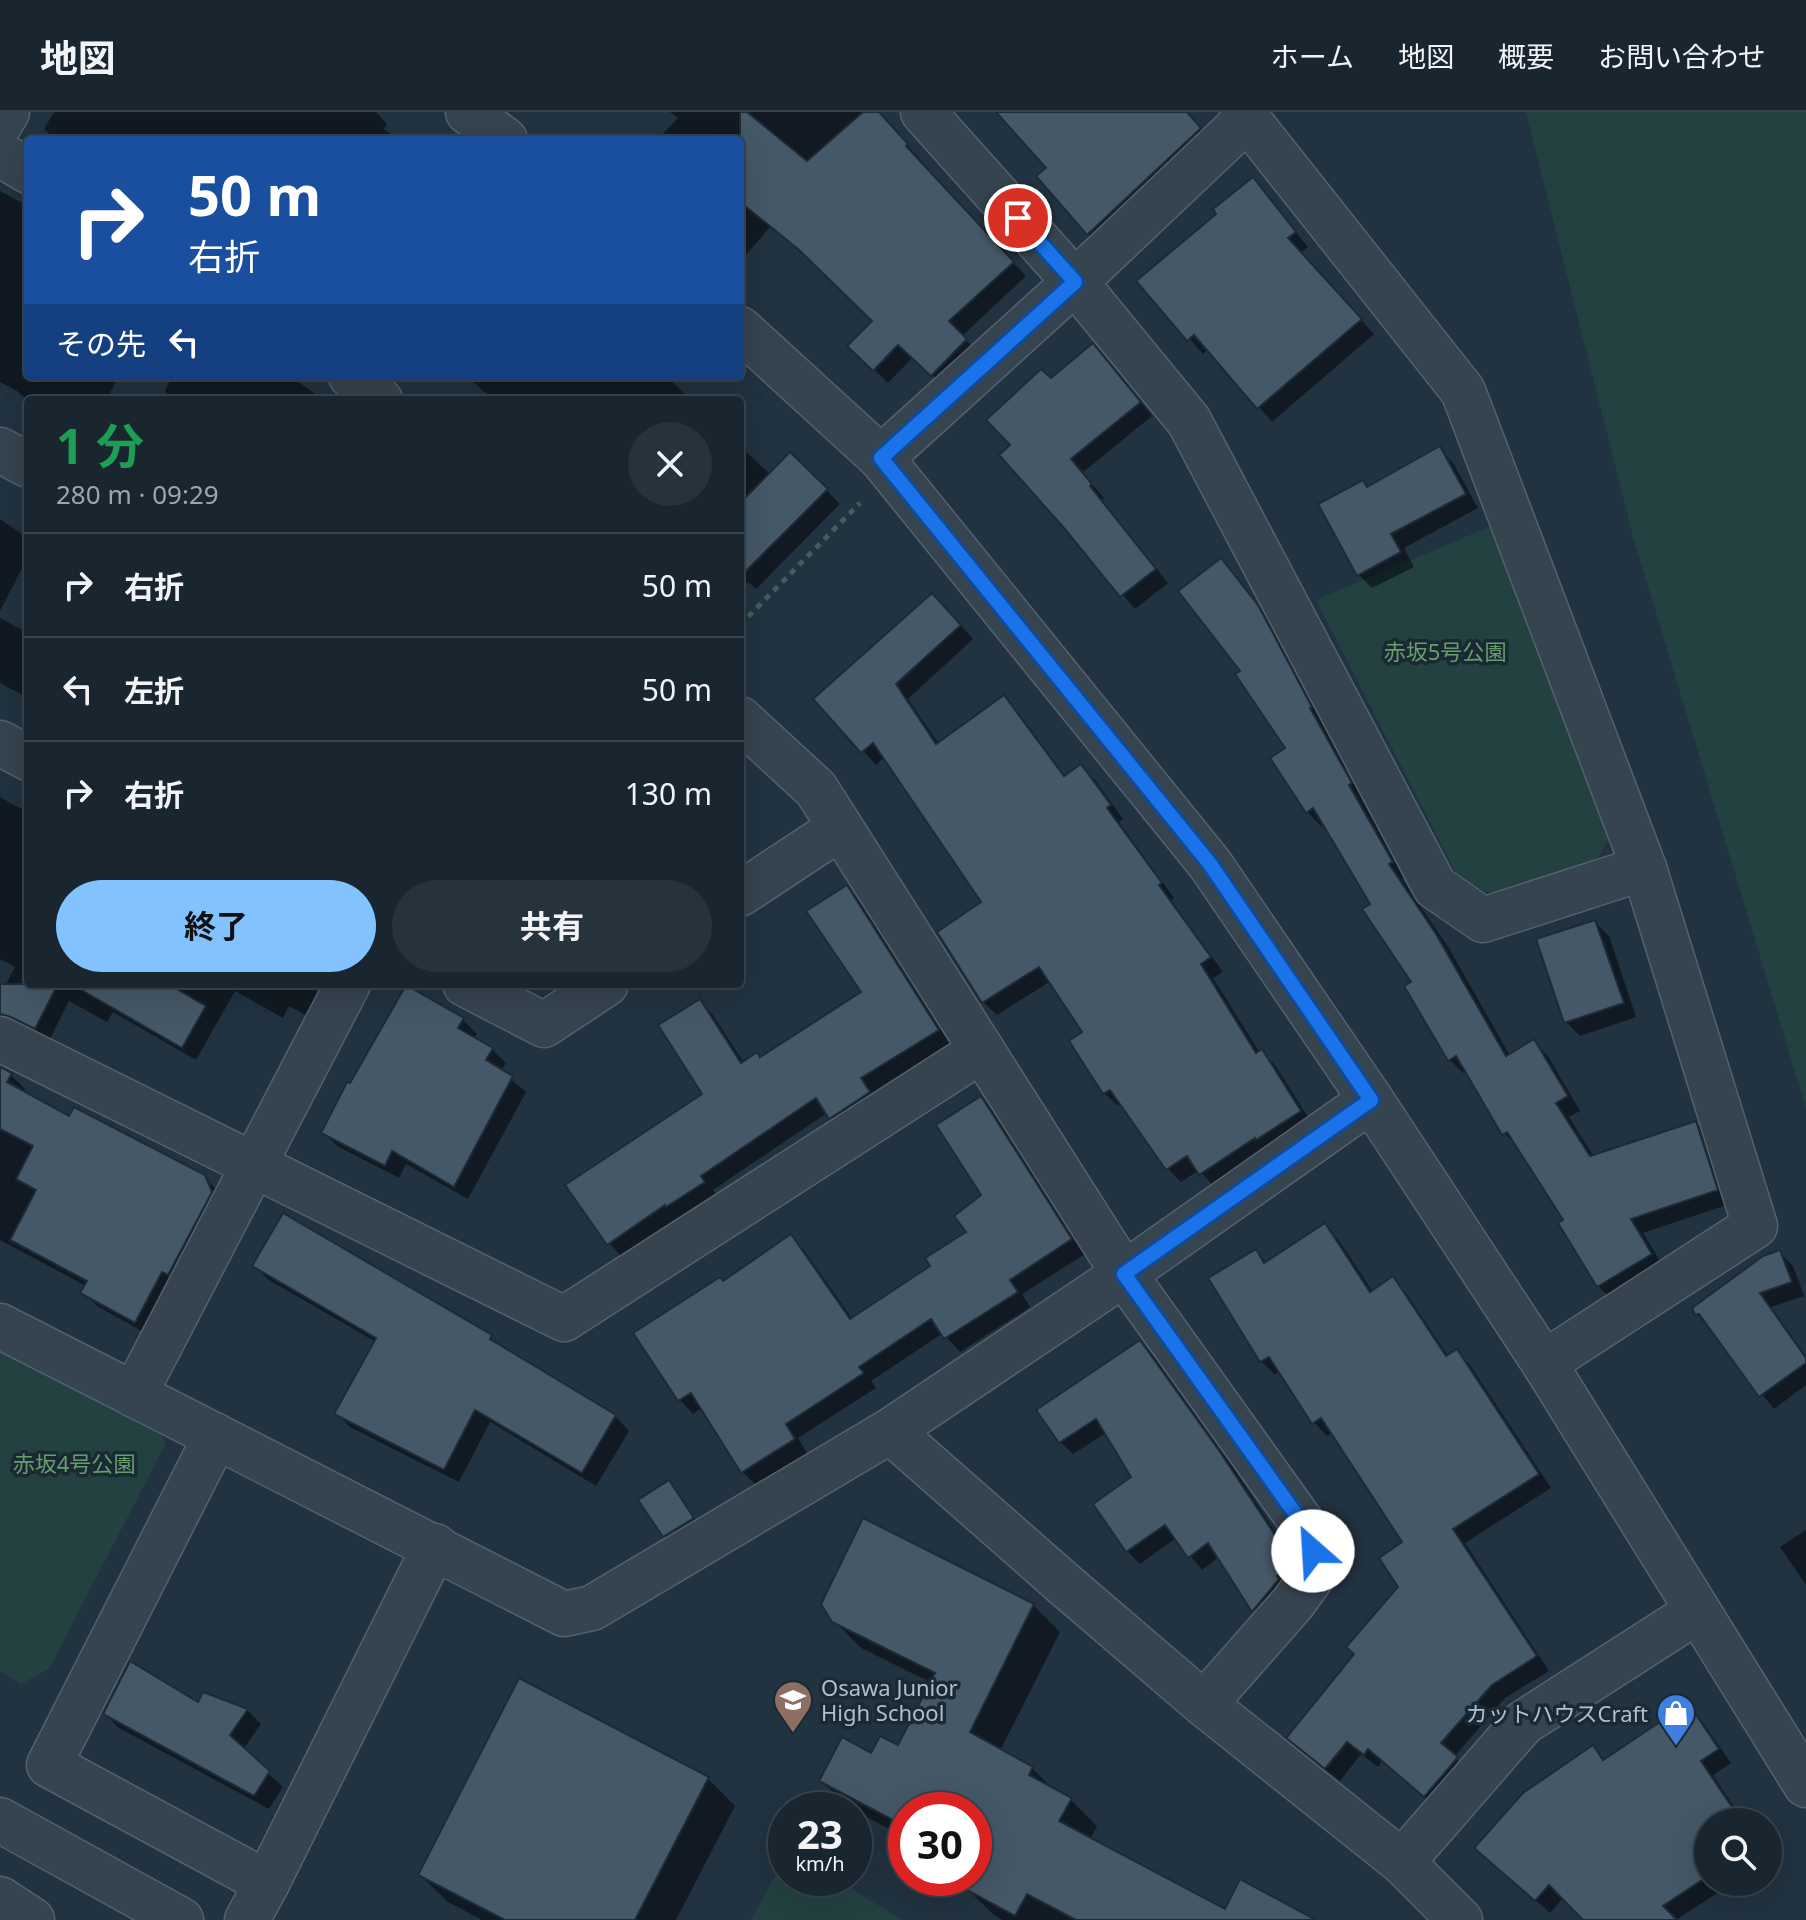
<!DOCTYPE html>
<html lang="ja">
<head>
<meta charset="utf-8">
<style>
  :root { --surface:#192630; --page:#26323c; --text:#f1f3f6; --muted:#9fa5ab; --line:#37434c; --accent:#82c2ff }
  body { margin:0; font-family:"Noto Sans","Noto Sans JP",sans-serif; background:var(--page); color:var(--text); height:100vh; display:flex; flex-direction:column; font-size:30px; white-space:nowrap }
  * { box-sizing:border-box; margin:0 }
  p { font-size:26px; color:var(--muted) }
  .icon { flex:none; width:44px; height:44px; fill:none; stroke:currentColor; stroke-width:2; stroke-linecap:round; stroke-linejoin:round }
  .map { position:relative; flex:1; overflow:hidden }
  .side { position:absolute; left:24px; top:284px; width:720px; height:592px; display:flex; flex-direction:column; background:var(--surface); border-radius:8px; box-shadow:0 8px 32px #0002,0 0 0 2px var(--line) }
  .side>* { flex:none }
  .top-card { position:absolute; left:24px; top:24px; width:720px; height:244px; border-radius:8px; box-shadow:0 8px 32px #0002,0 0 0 2px var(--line); background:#1a4fa0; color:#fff; overflow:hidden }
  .buttons { position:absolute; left:1694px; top:1696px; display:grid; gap:16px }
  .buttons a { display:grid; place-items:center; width:88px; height:88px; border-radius:50%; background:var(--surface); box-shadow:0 8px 32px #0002,0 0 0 2px var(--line); font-size:40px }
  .speed { position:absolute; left:768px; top:1680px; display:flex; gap:16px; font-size:40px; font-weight:700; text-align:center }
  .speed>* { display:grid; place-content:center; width:104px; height:104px; border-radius:50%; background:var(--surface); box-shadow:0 8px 32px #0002,0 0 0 2px var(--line); line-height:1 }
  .speed small { font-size:20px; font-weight:400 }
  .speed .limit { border:12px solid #d22; background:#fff; color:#111 }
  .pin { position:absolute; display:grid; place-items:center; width:68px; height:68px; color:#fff; margin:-34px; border:4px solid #fff; border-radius:50%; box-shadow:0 2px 8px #0007 }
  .me { position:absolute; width:88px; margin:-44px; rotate:334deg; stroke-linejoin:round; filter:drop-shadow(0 0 6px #0008) }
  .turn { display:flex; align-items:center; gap:28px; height:168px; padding:0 32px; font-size:36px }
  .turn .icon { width:104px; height:104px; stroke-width:2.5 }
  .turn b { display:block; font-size:56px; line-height:68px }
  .then { display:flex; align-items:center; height:76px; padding:0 32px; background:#0003; gap:16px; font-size:30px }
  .round { display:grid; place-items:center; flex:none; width:84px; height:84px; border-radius:42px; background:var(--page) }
  .headline { display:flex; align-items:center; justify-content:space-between; height:136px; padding:0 32px }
  h1 { font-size:48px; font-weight:700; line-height:60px; color:#1e9e55 }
  .button { display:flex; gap:16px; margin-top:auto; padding:16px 32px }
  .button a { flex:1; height:92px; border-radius:48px; background:var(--accent); color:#111; font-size:32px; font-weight:700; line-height:92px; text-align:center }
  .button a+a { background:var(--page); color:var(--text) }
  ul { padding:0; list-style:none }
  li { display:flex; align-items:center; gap:24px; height:104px; padding:0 32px; border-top:2px solid var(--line) }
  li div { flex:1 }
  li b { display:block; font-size:30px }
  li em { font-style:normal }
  header { display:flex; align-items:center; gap:48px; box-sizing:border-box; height:112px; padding:0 40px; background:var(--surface); border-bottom:2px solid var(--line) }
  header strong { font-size:38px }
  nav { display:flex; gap:44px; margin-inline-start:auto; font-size:28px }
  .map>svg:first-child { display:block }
  .green { fill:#234141 }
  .shadow { fill:#0007 }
  .building { fill:#455867; stroke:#1d2b37; stroke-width:2 }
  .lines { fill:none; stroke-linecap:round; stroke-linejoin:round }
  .minor-casing { stroke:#54616e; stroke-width:47 }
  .tertiary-casing { stroke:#54616e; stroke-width:47 }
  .path { stroke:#425d5d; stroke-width:5; stroke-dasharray:6 6; stroke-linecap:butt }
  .minor { stroke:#364450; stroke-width:44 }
  .tertiary { stroke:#364450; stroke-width:44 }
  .route-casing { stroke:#114b97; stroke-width:20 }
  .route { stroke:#1a73e8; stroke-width:14 }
  .labels { text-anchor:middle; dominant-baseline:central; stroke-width:7; stroke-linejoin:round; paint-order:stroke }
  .park-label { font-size:22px; fill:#669e6c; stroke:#1b2935 }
  .poi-label { font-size:22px; fill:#b2becb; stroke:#1b2935; text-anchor:start }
</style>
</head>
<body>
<header>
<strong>地図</strong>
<nav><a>ホーム</a><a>地図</a><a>概要</a><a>お問い合わせ</a></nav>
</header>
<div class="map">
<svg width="1806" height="1808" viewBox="0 0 1806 1808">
  <rect width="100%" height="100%" fill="#213240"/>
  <g class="green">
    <polygon points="1526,0 1806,0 1806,996 1633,425"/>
    <polygon points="1496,412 1610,723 1596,750 1492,782 1460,769 1316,488"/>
    <polygon points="0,1233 152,1309 166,1331 49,1557 21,1572 0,1559"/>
    <polygon points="786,1744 786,1766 833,1766 903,1808 751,1808"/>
  </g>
  <g class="shadow">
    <polygon points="54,0 376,0 387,12 384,17 399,28 56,28 44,17"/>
    <polygon points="670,0 877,0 920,47 918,49 1026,164 962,224 979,242 946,276 913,245 888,271 850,234 875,209 815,150 770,115 746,143 740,138 740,28 657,28 678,6"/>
    <polygon points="999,0 1186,0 1214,31 1102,135 1088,121 1049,57"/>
    <polygon points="1253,68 1308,135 1301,141 1374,222 1272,310 1208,237 1203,242 1138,169 1219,102"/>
    <polygon points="0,79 28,94 28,264 119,264 106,288 28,289 17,279 0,270"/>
    <polygon points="1106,247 1152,304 1082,361 1104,386 1102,388 1168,471 1135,497 1065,415 1013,333 1050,269"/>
    <polygon points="172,264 289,264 325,288 174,288 165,279"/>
    <polygon points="466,264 677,264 672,270 691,288 494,288"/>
    <polygon points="740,334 771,363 790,342 840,392 756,477 748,470 740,478"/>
    <polygon points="1439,336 1453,351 1478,396 1404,436 1414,455 1372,476 1358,462 1363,370 1368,376"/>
    <polygon points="0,407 28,426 28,445 0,499"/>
    <polygon points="1221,449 1272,510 1324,610 1322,611 1365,686 1362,688 1406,764 1402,767 1450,838 1510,944 1534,930 1548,944 1580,999 1569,1005 1594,1045 1696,1011 1710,1025 1730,1092 1643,1121 1665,1157 1612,1188 1598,1174 1566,1108 1518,1035 1504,1021 1467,959 1463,961 1449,947 1373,793 1325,712 1321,714 1307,700 1272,647 1288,637 1243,559"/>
    <polygon points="946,497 973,527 908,587 939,632 1004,586 1017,599 1066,665 1081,655 1095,668 1123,707 1119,710 1174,786 1171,788 1223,860 1213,866 1260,941 1262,940 1275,953 1313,1013 1214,1075 1199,1058 1181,1070 1168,1057 1122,992 1118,994 1104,981 1085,921 1051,869 997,903 983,890 984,790 885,645 876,653 816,587"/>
    <polygon points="0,506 28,521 28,586 0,571"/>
    <polygon points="0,685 25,699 28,692 28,872 328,872 320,911 289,894 283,906 235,879 196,948 113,900 107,910 69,889 49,929 0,920 0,884 15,855 0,847"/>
    <polygon points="847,775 860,789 951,932 873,981 882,995 844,1019 827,1001 713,1078 717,1084 681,1107 679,1105 622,1145 609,1131 705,983 700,889 713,903 744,951 761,947 864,881"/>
    <polygon points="1595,810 1609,824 1636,905 1580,924 1566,910"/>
    <polygon points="463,908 477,922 474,927 492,937 506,951 501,959 526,980 468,1087 406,1052 399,1066 337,1034 323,1020"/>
    <polygon points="0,957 11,963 25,977 23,981 70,1006 204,1065 219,1080 149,1223 97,1194 83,1180 86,1174 0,1128"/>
    <polygon points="981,986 994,1000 1085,1142 1022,1182 1030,1195 960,1240 943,1221 871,1269 876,1276 798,1326 807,1341 756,1373 742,1359 703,1295 693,1302 680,1288 636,1222 724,1171 790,1125 804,1138 853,1208 933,1155 969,1120 984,1083"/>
    <polygon points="1325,1114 1338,1127 1373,1180 1392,1167 1406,1181 1448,1244 1456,1239 1470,1253 1551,1376 1465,1431 1549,1559 1505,1586 1454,1645 1470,1660 1439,1697 1382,1649 1378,1655 1361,1642 1340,1669 1302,1639 1400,1475 1405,1431 1333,1320 1327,1324 1314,1310 1280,1259 1275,1263 1261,1249 1255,1139 1267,1151"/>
    <polygon points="1779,1140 1793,1154 1804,1184 1771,1195 1806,1244 1806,1273 1774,1297 1697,1202"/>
    <polygon points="254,1154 490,1225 504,1238 615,1304 629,1319 596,1374 490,1310 459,1370 350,1315 336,1301 376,1230 269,1168"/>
    <polygon points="1140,1231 1153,1243 1231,1352 1299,1456 1266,1511 1254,1498 1219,1445 1202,1458 1176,1426 1140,1452 1127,1439 1134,1366 1106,1321 1073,1342 1060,1329"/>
    <polygon points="669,1371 699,1413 671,1430 664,1424"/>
    <polygon points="1806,1418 1806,1473 1780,1435"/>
    <polygon points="1033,1493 1060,1520 1000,1639 1032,1656 1055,1679 1070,1687 1097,1714 1090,1728 1225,1800 1307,1808 1002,1808 994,1803 967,1777 975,1762 974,1698 906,1698 906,1726 848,1695 822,1669 872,1643 898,1636 932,1571 861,1536 834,1509"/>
    <polygon points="199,1592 247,1598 261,1612 243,1638 283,1675 269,1697 119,1616 105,1602"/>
    <polygon points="1688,1594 1701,1608 1731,1651 1713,1663 1744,1710 1708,1710 1708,1770 1734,1770 1676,1808 1586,1808 1564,1785 1550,1801 1491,1749 1593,1636 1606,1649"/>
    <polygon points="707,1666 735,1694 676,1808 482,1808 448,1790 420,1763"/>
  </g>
  <g class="building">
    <polygon points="740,0 747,0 807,49 863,0 879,0 908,32 906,34 1014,150 949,209 967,227 931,264 898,233 873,259 847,234 872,209 798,137 740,90"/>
    <polygon points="996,0 1187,0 1201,16 1087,123 1036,64 1046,56"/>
    <polygon points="1253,65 1296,120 1288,126 1362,207 1257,297 1194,223 1187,229 1136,169 1216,102 1213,97"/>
    <polygon points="1093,231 1141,290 1071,347 1092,372 1090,374 1156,457 1120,485 1064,416 999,343 1010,333 986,308 1041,257 1051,266"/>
    <polygon points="1440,334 1466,382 1391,422 1401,440 1357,464 1318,392 1363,368 1367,375"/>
    <polygon points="790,340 828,377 740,465 740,391"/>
    <polygon points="1221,446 1258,493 1312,595 1310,596 1352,671 1349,673 1393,750 1389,752 1436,822 1506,944 1534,927 1568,984 1556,991 1590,1044 1696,1009 1718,1078 1631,1107 1652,1142 1597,1175 1558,1111 1563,1108 1507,1020 1502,1023 1456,944 1448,949 1404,874 1411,870 1362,797 1370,792 1313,696 1306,701 1270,646 1285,636 1235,562 1240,559 1178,479"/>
    <polygon points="932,481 961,513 896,572 936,632 1004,583 1064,664 1081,652 1111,693 1107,696 1162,771 1159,773 1211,845 1201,852 1256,941 1262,937 1301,999 1256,1028 1255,1026 1199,1063 1187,1044 1166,1058 1110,978 1103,982 1069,929 1082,920 1039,855 982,891 937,820 981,790 873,631 861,641 813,587"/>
    <polygon points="847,773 939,918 861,966 870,980 829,1007 816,986 701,1064 705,1070 666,1095 665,1093 607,1133 565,1073 702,982 658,913 700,887 741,951 757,940 760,945 861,880 806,799"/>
    <polygon points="1595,808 1624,891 1564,911 1536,827"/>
    <polygon points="0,872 58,872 35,917 11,905 0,902"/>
    <polygon points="71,872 168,872 206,894 182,936"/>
    <polygon points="406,873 464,906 458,916 493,936 486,948 513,964 454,1075 392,1039 385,1054 321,1021 347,970 350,971"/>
    <polygon points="0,955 12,961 7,970 69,1004 74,995 205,1063 212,1080 168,1163 162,1160 135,1211 80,1181 87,1169 10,1128 36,1078 16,1067 33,1034 0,1017"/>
    <polygon points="981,984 1072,1127 1010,1168 1018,1180 944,1227 931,1207 859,1255 864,1261 786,1312 795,1327 741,1361 691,1281 678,1289 633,1221 720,1165 723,1169 791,1122 850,1207 930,1154 925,1146 966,1120 954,1104 981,1083 936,1013"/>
    <polygon points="283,1101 492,1223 490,1227 616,1303 582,1361 475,1298 444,1358 334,1302 376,1226 252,1154"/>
    <polygon points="1325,1111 1370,1180 1393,1164 1446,1244 1457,1237 1539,1362 1453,1417 1537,1544 1492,1573 1441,1631 1458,1645 1424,1685 1368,1637 1364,1643 1347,1630 1325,1657 1286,1626 1354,1542 1346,1535 1398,1475 1379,1446 1402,1430 1321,1306 1312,1312 1269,1245 1260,1250 1208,1166 1256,1137 1264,1151"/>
    <polygon points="1780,1138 1792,1170 1760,1181 1806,1246 1806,1251 1759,1285 1699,1202 1695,1203 1692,1196 1763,1144"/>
    <polygon points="1140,1228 1218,1337 1287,1441 1287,1457 1277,1464 1279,1467 1252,1500 1208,1431 1188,1446 1165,1413 1126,1440 1093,1392 1131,1365 1096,1307 1059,1331 1036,1298"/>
    <polygon points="669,1368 694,1406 663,1425 638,1388"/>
    <polygon points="863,1406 1034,1492 970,1620 1033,1655 1029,1663 1072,1686 1059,1709 1225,1797 1240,1767 1316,1808 1076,1808 1027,1782 1015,1804 965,1777 971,1766 974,1766 977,1753 974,1751 974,1698 906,1698 906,1715 819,1669 842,1625 871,1641 880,1624 898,1633 935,1561 832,1510 821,1492"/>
    <polygon points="130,1549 198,1590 203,1580 248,1597 230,1623 270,1659 254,1684 103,1602"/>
    <polygon points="519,1566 709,1665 635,1808 505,1808 418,1763"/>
    <polygon points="1688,1591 1719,1637 1701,1649 1742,1710 1708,1710 1708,1764 1663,1794 1677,1808 1583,1808 1549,1773 1535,1789 1474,1736 1523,1681 1593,1633 1603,1648"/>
  </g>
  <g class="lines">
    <g class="minor-casing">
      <g id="minor">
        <polyline points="923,0 1075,170 1189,309 1435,775 1483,808 1644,756"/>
        <polyline points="1242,0 1463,279 1644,756 1755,1114 1544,1251"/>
        <polyline points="0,12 7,0"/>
        <polyline points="0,42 28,59"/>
        <polyline points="351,264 380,288"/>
        <polyline points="0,338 28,353"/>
        <polyline points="881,346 1075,170 1248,6"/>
        <polyline points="740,607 816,677 1124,1162 1302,1411 1313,1439 1311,1466 1293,1491 1204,1592"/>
        <polyline points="0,631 28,646"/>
        <polyline points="740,782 840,716"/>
        <polyline points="465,872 544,913 606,872"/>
        <polyline points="0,927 564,1207 982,938"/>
        <polyline points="134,1283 348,872"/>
        <polyline points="890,1319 1064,1472 1204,1592 1402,1750 1460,1808"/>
        <polyline points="216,1324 49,1653 267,1771 435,1434"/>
        <polyline points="0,1708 181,1808"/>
        <polyline points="1402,1750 1523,1611 1696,1500"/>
        <polyline points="247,1808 267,1771"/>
      </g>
    </g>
    <g class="tertiary-casing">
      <g id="tertiary">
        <polyline points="468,0 505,28"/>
        <polyline points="740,217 881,346 1210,752 1371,988 1544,1251 1806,1673"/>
        <polyline points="0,1214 564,1502 592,1496 890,1319 1124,1162 1371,988"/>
        <polyline points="0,1787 32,1808"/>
      </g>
    </g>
    <polyline class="path" points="740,513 860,391"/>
    <use href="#minor" class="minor"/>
    <use href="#tertiary" class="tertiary"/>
  </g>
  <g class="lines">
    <g class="route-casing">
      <polyline id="route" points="1018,106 1075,170 881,346 1210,752 1371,988 1124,1162 1302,1411 1313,1439"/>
    </g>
    <use href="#route" class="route"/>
  </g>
  <defs>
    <g id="school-pin" transform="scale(2)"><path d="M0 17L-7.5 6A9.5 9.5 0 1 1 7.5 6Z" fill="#8d6e63" stroke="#1b2935"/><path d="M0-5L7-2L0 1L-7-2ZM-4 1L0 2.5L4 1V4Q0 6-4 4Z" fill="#fff"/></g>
    <g id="shop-pin" transform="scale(2)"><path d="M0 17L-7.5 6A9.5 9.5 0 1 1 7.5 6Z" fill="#3f7fe0" stroke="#1b2935"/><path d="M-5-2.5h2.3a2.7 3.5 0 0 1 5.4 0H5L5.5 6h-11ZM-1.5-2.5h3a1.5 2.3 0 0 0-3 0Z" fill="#fff"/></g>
  </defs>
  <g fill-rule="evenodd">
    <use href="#school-pin" x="793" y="1588"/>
    <use href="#shop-pin" x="1676" y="1601"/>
  </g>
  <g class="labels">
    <g class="park-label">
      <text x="1445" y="539">赤坂5号公園</text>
      <text x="74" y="1351">赤坂4号公園</text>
    </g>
    <g class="poi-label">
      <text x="821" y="1575">Osawa Junior<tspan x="821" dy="25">High School</tspan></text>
      <text x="1648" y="1601" text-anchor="end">カットハウスCraft</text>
    </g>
  </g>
</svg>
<div class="buttons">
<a><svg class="icon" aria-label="search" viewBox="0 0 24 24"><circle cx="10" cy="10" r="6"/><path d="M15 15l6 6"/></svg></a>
</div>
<div class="speed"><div>23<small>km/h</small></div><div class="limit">30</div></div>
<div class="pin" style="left:1018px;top:106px;background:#d93025"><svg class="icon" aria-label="arrive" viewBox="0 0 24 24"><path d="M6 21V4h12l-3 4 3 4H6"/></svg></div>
<svg class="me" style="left:1313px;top:1439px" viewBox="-20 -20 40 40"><circle r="19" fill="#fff"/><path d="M0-13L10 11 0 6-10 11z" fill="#1a73e8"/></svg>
<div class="top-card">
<div class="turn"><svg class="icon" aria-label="right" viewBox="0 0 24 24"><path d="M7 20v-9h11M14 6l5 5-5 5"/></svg><div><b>50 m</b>右折</div></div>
<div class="then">その先<svg class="icon" aria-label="left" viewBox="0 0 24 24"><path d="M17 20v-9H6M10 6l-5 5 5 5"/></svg></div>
</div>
<section class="side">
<div class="headline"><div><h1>1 分</h1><p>280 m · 09:29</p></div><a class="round"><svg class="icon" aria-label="close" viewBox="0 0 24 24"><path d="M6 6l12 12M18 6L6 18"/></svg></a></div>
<ul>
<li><svg class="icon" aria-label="right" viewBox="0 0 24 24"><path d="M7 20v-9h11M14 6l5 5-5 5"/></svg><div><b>右折</b></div><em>50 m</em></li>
<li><svg class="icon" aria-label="left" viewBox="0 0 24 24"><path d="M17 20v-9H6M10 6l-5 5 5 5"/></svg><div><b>左折</b></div><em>50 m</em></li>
<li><svg class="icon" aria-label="right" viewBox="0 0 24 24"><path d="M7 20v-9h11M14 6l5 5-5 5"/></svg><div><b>右折</b></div><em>130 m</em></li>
</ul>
<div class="button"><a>終了</a><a>共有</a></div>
</section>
</div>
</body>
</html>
